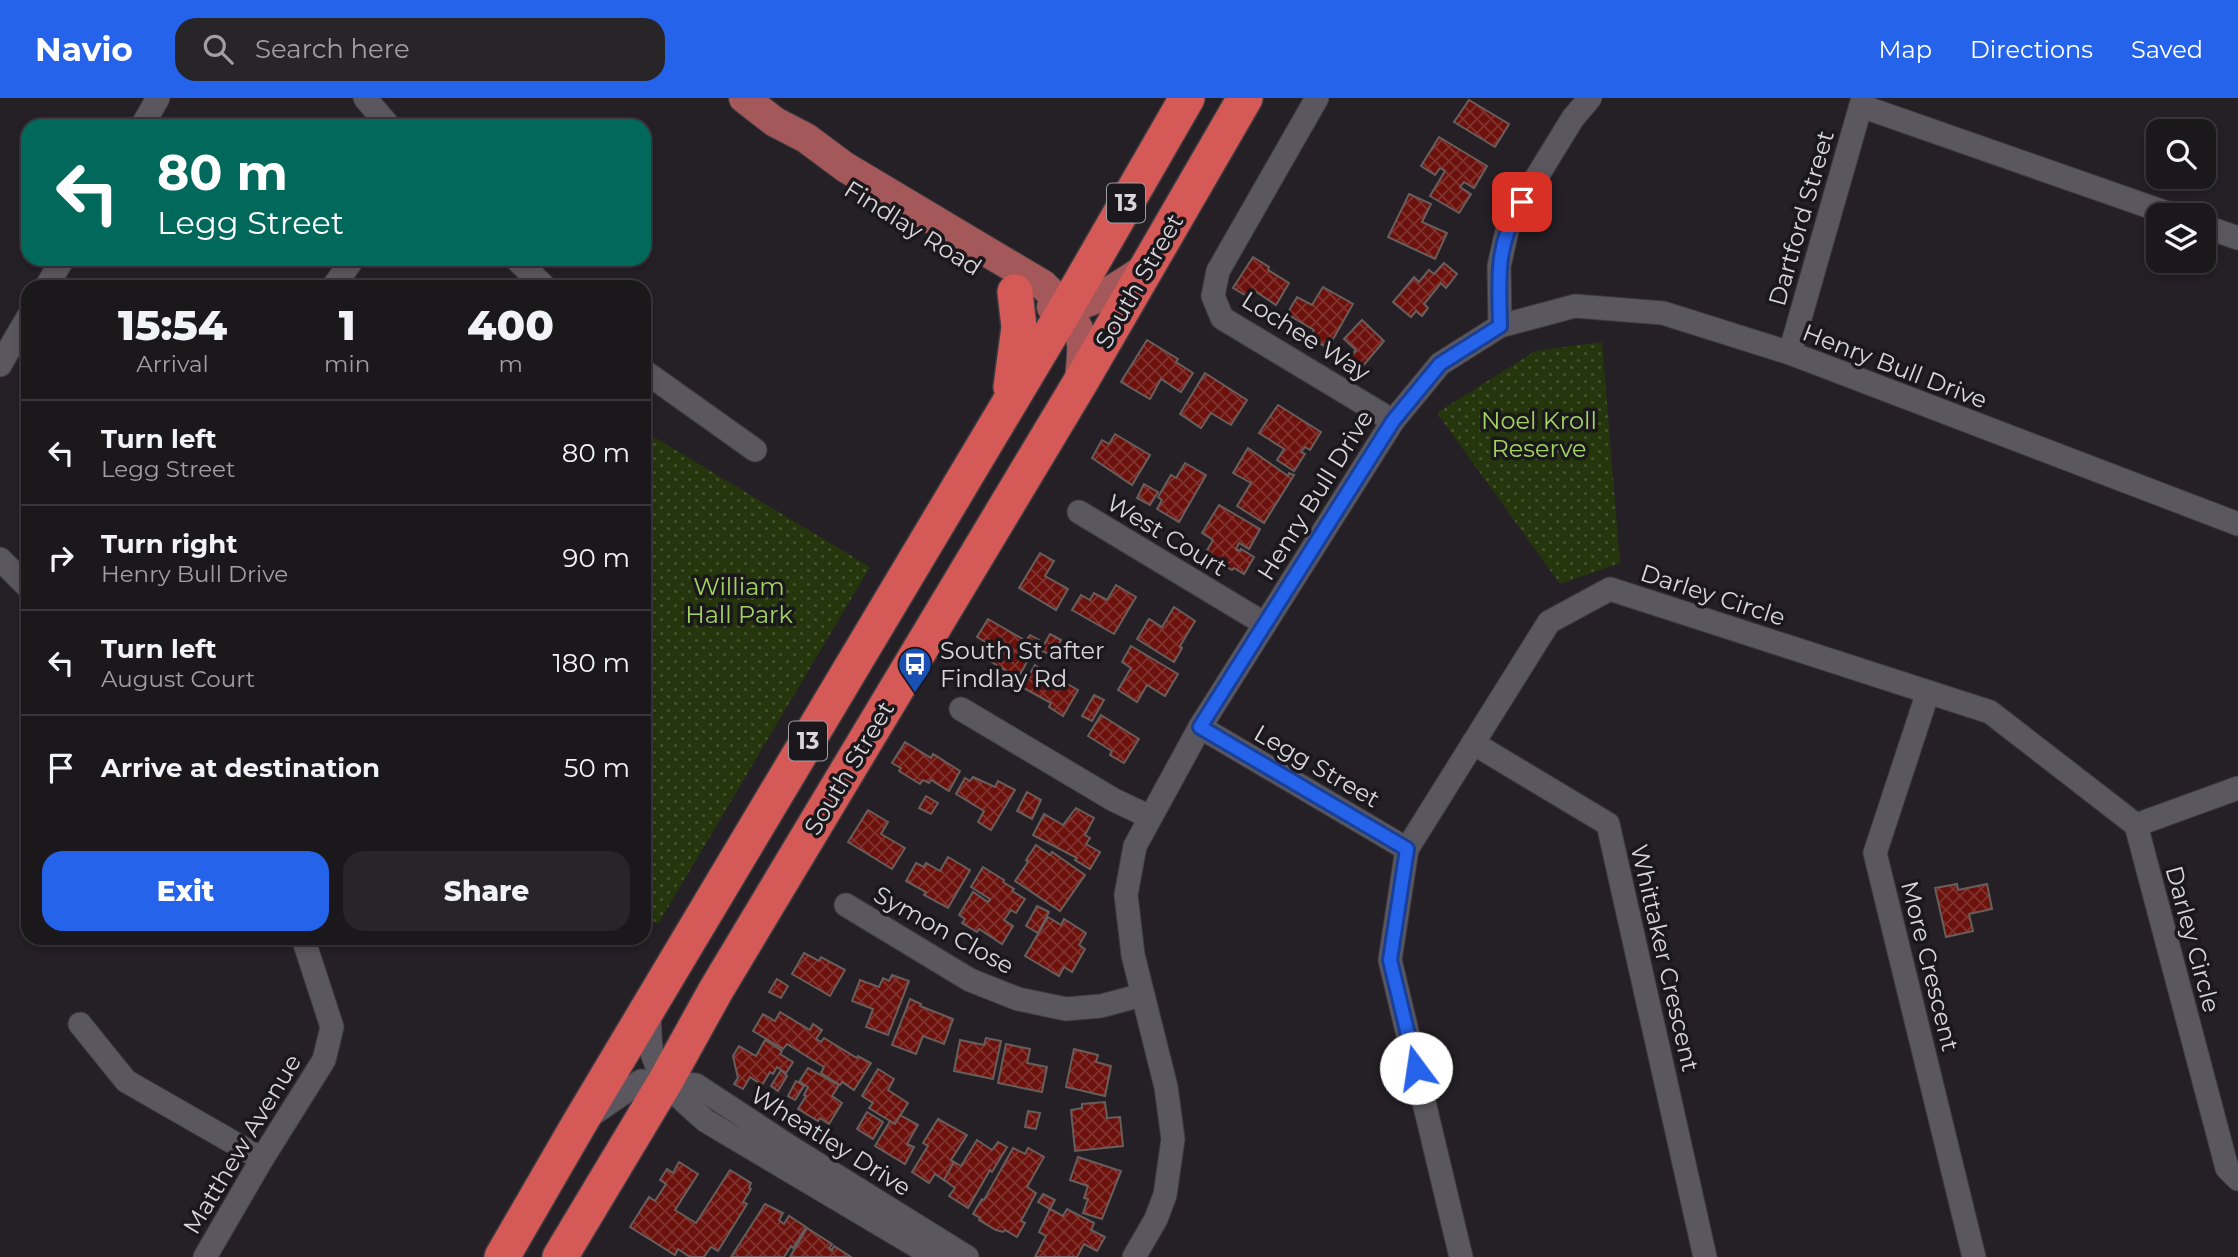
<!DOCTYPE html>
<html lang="en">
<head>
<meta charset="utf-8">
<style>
  :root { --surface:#1b181c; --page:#282529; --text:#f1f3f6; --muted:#a0a0a3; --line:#39373b; --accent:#2563eb }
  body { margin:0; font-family:Montserrat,sans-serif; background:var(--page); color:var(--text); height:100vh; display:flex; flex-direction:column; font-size:26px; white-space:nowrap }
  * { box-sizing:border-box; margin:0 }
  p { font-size:23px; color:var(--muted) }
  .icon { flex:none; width:38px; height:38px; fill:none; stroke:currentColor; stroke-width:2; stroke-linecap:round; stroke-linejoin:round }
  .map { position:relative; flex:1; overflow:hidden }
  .drawer { position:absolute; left:21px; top:182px; width:630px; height:665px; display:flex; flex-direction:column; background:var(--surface); border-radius:21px; box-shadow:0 4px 10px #0003,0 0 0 2px var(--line) }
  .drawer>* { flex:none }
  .banner { position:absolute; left:21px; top:21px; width:630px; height:147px; border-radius:21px; box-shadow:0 4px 10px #0003,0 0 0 2px var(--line); background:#00695c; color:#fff; overflow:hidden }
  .controls { position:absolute; left:2146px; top:21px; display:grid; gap:14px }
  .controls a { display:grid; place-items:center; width:70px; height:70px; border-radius:14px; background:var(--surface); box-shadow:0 4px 10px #0003,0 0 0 2px var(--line); font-size:35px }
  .pin { position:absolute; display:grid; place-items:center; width:60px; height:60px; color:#fff; margin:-30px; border-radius:14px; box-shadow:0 4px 10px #0006 }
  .me { position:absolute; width:77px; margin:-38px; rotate:346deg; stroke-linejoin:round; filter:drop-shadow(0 0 5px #0008) }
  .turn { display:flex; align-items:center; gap:24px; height:147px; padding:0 21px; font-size:32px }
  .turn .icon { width:91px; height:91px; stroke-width:2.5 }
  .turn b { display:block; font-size:49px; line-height:60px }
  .eta { display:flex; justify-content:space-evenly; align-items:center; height:119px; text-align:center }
  .eta b { font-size:42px; font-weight:800; line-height:49px }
  .button { display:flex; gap:14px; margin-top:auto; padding:14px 21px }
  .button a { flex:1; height:80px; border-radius:21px; background:var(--accent); color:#fff; font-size:28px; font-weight:800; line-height:80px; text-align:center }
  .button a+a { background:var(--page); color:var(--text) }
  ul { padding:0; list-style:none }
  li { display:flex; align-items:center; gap:21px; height:105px; padding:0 21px; border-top:2px solid var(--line) }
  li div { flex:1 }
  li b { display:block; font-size:26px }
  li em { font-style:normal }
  header { display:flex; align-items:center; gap:42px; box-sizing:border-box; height:98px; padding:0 35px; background:var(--accent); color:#fff }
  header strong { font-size:33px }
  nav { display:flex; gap:38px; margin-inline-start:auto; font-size:24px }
  .search { width:490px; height:63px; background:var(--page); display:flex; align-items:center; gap:18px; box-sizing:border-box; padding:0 24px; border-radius:21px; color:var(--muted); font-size:26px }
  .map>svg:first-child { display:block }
  .park { fill:url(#park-dots) }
  .building { fill:url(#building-cross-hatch); stroke:#685e5c; stroke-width:2 }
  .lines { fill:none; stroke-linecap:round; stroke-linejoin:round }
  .minor-casing { stroke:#3e3b40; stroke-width:25 }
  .major-casing { stroke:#3e3b40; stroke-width:32 }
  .highway-casing { stroke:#3e3b40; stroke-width:38 }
  .minor { stroke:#5b575e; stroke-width:23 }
  .major { stroke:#a45859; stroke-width:30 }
  .highway { stroke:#d55956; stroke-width:35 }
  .route-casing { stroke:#184099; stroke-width:18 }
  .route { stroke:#2563eb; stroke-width:12 }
  .labels { text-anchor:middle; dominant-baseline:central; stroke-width:7; stroke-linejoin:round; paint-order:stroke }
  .shield { fill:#1a171d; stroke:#a09da1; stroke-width:2 }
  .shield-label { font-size:23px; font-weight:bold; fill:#d9d6da }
  .street-label { font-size:24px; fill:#d9d6da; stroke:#1a171d }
  .park-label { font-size:24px; fill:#a3d460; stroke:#1a171d }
  .poi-label { font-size:24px; fill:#d9d6da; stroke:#1a171d; text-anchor:start }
</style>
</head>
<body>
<header>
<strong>Navio</strong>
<div class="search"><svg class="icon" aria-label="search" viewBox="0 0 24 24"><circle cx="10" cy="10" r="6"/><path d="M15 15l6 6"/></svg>Search here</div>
<nav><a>Map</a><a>Directions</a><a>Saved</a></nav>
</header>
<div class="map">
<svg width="2238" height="1159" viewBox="0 0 2238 1159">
  <defs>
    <pattern id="park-dots" width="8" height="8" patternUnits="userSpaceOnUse" patternTransform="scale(1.75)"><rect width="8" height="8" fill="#25360d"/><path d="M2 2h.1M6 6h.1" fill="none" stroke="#445230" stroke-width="1.8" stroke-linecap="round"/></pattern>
    <pattern id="building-cross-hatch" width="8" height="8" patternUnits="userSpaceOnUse" patternTransform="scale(1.75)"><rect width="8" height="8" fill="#6d110c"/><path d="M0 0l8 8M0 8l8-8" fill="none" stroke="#81332f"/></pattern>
  </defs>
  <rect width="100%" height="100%" fill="#242026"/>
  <g class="park">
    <polygon points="1602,244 1620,465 1560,486 1437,315 1535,253"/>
    <polygon points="644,333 870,469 658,826 644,817"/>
  </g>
  <g class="building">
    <polygon points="1469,2 1509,26 1495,49 1454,24"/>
    <polygon points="1439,39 1487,68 1474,90 1464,84 1460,89 1471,96 1459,115 1430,98 1445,73 1440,70 1435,77 1421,68"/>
    <polygon points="1409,96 1431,106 1422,124 1447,135 1435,161 1388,139"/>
    <polygon points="1253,159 1269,169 1268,172 1289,185 1276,207 1255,193 1250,200 1233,190"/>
    <polygon points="1444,165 1457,176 1446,190 1441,185 1424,206 1428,210 1422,218 1416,213 1411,219 1393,204 1414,179 1419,184 1429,172 1434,176"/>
    <polygon points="1323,189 1353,206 1328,250 1309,240 1314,232 1287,216 1297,199 1312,207"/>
    <polygon points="1362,222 1384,243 1357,275 1346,263 1356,252 1344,241"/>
    <polygon points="1147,242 1178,261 1176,264 1193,275 1181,294 1161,281 1150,301 1121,284"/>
    <polygon points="1205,275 1247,302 1231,327 1211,315 1201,330 1180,316"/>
    <polygon points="1278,307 1321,334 1310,352 1305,349 1301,354 1305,356 1294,373 1277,362 1284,351 1259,335"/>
    <polygon points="1115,336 1150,357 1132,387 1092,360 1102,342 1109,346"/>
    <polygon points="1248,350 1288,378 1289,375 1294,377 1264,425 1237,408 1251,385 1233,375"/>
    <polygon points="1185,365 1206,377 1179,424 1157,411 1162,402 1158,399 1171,377 1176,380"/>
    <polygon points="1144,386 1158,394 1150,407 1137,400"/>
    <polygon points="1219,407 1260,431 1249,451 1239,445 1236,451 1240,453 1241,451 1254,459 1244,476 1234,470 1232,472 1205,456 1213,442 1202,435"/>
    <polygon points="1040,455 1054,463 1045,478 1068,491 1056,512 1019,490"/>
    <polygon points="1116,487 1136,499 1114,536 1072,512 1081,497 1090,502 1094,495 1107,502"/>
    <polygon points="1174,509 1195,523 1180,548 1182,550 1174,564 1137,541 1149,521 1162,529"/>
    <polygon points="988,521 1026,543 1030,537 1039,542 1018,580 990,563 997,551 977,539"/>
    <polygon points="1050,536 1061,542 1052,558 1041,552"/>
    <polygon points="1131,548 1178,576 1165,598 1147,587 1137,604 1118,592 1131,570 1122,564"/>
    <polygon points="1035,567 1078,592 1063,618 1049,609 1051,605 1022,589"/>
    <polygon points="1094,597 1104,602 1092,623 1082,618"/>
    <polygon points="1101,617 1139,641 1124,665 1110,657 1112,653 1088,638"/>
    <polygon points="905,644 931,660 933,656 960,673 949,693 931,682 929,685 923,682 920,686 899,673 901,670 892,665"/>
    <polygon points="973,679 995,689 998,683 1015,692 991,732 978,724 984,713 956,696 965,680 970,683"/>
    <polygon points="1027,694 1041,702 1032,721 1017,713"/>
    <polygon points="926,698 938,705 931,716 919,710"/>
    <polygon points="1076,710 1094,720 1085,737 1090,740 1086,746 1100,754 1090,771 1075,762 1077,760 1033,737 1044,716 1063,727"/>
    <polygon points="868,712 888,724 881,736 905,750 892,771 848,744"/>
    <polygon points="1036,747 1050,757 1052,754 1085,777 1060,813 1015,783 1028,764 1026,762"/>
    <polygon points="948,759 970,772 948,810 924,797 926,794 906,783 916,765 924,769 926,765 940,773"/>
    <polygon points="983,769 1004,782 1003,784 1014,791 1012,793 1025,801 1016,815 1011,812 1004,822 1013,828 1002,846 979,831 977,834 962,825 965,821 959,817 973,794 988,804 990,801 971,789"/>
    <polygon points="1957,786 1958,792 1987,786 1992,811 1969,816 1973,833 1946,839 1935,790"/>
    <polygon points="1037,808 1049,814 1038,835 1026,828"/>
    <polygon points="1048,819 1061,827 1064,821 1086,835 1079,847 1085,851 1072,874 1064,869 1059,878 1025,858"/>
    <polygon points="804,855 819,863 821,859 845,872 830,898 792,876"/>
    <polygon points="892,877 909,883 888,937 866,929 873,911 852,903 860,882 879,889 883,880 889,883"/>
    <polygon points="777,881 788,888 781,900 769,894"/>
    <polygon points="910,901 921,906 920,908 953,921 944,946 923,938 916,956 892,947"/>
    <polygon points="780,914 810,932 813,926 822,932 816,941 821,944 824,940 857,960 858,958 871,965 854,992 842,984 840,987 821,975 824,969 787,946 783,951 753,933 763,916 775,923"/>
    <polygon points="986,940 1001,943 993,981 954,973 960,942 984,947"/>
    <polygon points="765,942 782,953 780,956 793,964 786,975 777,969 773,976 770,974 762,987 750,979 743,991 734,986 738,980 733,958 739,948 756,958"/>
    <polygon points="1006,946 1030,951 1027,965 1047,969 1042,994 998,985"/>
    <polygon points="1074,951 1098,957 1096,964 1111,968 1105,998 1066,989"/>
    <polygon points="808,970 839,987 832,998 842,1005 829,1026 820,1020 818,1023 798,1011 806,998 804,997 808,989 799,984"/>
    <polygon points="878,971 894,981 888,992 908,1005 895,1026 869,1010 873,1005 862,998"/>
    <polygon points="781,972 787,978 778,993 771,988"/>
    <polygon points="796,983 804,988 795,1002 788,998"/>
    <polygon points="1105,1004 1107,1020 1120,1019 1123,1048 1075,1053 1071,1012 1082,1010 1082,1006"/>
    <polygon points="1028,1013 1040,1015 1036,1031 1025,1029"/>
    <polygon points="867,1014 883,1024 873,1041 857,1031"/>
    <polygon points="900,1017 918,1027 907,1046 914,1049 905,1066 875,1048 890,1023 895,1026"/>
    <polygon points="938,1021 967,1037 951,1062 954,1064 944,1082 935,1076 929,1085 912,1074 928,1048 923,1045"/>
    <polygon points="977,1042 992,1052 998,1044 1007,1049 992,1074 990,1072 968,1110 949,1098 955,1090 944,1082 954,1064 961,1068"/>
    <polygon points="1013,1050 1025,1056 1028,1050 1044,1059 1027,1089 1036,1095 1021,1123 1025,1125 1017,1139 1005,1132 1003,1134 996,1132 979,1122 980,1120 973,1116 982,1101 984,1102"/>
    <polygon points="1078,1059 1121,1073 1102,1121 1083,1115 1088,1101 1084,1100 1088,1088 1070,1082"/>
    <polygon points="679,1064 698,1076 675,1112 696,1125 730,1072 751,1085 749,1090 751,1091 743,1104 747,1106 718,1153 711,1149 704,1159 690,1159 678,1151 675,1157 630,1129 649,1099 655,1103 666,1086 660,1082 667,1071 673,1075"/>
    <polygon points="1043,1096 1055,1102 1050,1111 1038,1104"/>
    <polygon points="765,1106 783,1115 779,1122 784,1126 789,1118 806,1129 793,1150 791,1148 784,1159 731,1159"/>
    <polygon points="1050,1111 1063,1118 1067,1111 1094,1125 1091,1132 1105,1139 1097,1153 1084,1146 1077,1159 1035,1159 1046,1138 1039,1134"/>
    <polygon points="807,1130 832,1146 829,1150 832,1152 834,1148 851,1159 790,1159"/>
  </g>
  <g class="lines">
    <g class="minor-casing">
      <g id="minor">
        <polyline points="365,0 389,28"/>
        <polyline points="1317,0 1218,173 1213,198 1222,220 1393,323"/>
        <polyline points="1861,8 2173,117"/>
        <polyline points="142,28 158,0"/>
        <polyline points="2203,128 2238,140"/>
        <polyline points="516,161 545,189"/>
        <polyline points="46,189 63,161"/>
        <polyline points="333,189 353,161"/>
        <polyline points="1500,228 1499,168 1509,124 1573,20 1590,0"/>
        <polyline points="1790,255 1863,0"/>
        <polyline points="0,267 28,219"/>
        <polyline points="644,273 755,352"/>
        <polyline points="1079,414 1265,526"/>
        <polyline points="0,461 28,489"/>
        <polyline points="1928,594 1875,755 1974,1159"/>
        <polyline points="961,611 1114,702 1150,719"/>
        <polyline points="1200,629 1407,751"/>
        <polyline points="1473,645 1608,726 1705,1159"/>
        <polyline points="2136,727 2238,690"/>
        <polyline points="846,807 970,882 1018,901 1066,911 1101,908 1142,897"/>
        <path d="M649,911c1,13 0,30 3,44 9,30 31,48 54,68l229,136"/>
        <polyline points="80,926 126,983 262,1061"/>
        <polyline points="590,1018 641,983 696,987 787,1047 967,1159"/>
        <polyline points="205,1159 262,1061 324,962 332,929 303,840"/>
        <polyline points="1134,1159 1156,1121 1165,1097 1173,1041 1166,989 1133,857 1126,797 1135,748 1200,629 1393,323 1440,266 1500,228 1575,208 1663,215 1790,255 2238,426"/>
        <polyline points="1461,1159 1390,862 1407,751 1549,524 1610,491 1990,614 2136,727 2227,1070 2238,1081"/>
      </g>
    </g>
    <g class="major-casing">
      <g id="major">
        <path d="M744,0l31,24 31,16 39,29 198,118c17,17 36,34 39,59 1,12 -2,26 -2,39"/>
        <path d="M1052,209c36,3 65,-20 94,-39"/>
      </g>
    </g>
    <g class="highway-casing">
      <g id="highway">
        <polyline points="1011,289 1019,229 1015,194"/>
        <polyline points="502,1159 579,1026 1066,210 1187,0"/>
        <polyline points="560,1159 665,984 716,892 1080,285 1245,0"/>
      </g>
    </g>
    <use href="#minor" class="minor"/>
    <use href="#major" class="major"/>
    <use href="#highway" class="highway"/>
  </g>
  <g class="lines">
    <g class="route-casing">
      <path id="route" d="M1416,970l-26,-108 17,-111 -207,-122 193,-306 47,-57 60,-38c-1,-49 -5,-81 22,-124"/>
    </g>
    <use href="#route" class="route"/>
  </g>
  <defs>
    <g id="bus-pin" transform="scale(1.75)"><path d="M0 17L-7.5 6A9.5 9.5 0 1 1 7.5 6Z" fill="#1a4fb4" stroke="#1a171d"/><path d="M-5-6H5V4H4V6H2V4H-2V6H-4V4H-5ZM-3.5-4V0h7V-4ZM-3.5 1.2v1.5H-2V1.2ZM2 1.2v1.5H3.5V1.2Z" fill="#fff"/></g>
  </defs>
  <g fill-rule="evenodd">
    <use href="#bus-pin" x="915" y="566"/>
  </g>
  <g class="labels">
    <g class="shield">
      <rect x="1107" y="85.5" width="38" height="39" rx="5"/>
      <rect x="789" y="623.5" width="38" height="39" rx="5"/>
    </g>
    <g class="shield-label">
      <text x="1126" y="105">13</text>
      <text x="808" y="643">13</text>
    </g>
    <g class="street-label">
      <text transform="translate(1801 120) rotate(-74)">Dartford Street</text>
      <text transform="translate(913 130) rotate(32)">Findlay Road</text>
      <text transform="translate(1139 183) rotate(-60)">South Street</text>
      <text transform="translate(1306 238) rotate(32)">Lochee Way</text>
      <text transform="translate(1895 268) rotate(21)">Henry Bull Drive</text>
      <text transform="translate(1315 397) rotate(-58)">Henry Bull Drive</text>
      <text transform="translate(1167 437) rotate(31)">West Court</text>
      <text transform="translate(1713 497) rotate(18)">Darley Circle</text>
      <text transform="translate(1317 668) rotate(30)">Legg Street</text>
      <text transform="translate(849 670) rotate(-59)">South Street</text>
      <text transform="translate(944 832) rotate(29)">Symon Close</text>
      <text transform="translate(2193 841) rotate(75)">Darley Circle</text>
      <text transform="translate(1665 860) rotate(77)">Whittaker Crescent</text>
      <text transform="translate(1930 868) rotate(76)">More Crescent</text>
      <text transform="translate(831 1043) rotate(32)">Wheatley Drive</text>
      <text transform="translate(242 1046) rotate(-59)">Matthew Avenue</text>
    </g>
    <g class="park-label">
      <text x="1539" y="322">Noel Kroll<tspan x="1539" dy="28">Reserve</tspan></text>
      <text x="739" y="488">William<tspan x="739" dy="28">Hall Park</tspan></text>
    </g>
    <g class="poi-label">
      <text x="940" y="552">South St after<tspan x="940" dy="28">Findlay Rd</tspan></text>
    </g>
  </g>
</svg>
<div class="controls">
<a><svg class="icon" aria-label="search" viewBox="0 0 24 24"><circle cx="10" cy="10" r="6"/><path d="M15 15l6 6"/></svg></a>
<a><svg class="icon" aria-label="layers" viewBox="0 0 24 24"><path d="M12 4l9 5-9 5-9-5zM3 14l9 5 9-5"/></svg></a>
</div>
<div class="pin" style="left:1522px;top:104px;background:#d93025"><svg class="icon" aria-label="arrive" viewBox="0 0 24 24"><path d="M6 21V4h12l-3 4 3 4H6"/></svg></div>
<svg class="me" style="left:1416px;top:970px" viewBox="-20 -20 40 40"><circle r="19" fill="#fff"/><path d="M0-13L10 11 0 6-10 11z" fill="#2563eb"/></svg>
<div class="banner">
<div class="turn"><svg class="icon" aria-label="left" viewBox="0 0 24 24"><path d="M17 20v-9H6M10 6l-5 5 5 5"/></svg><div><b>80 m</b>Legg Street</div></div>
</div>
<section class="drawer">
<div class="eta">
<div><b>15:54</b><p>Arrival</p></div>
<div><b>1</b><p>min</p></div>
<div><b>400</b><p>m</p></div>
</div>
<ul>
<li><svg class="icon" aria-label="left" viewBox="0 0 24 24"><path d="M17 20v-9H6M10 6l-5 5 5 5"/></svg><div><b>Turn left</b><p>Legg Street</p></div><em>80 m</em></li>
<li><svg class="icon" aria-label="right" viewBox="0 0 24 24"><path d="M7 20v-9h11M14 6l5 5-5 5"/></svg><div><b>Turn right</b><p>Henry Bull Drive</p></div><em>90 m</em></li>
<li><svg class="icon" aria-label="left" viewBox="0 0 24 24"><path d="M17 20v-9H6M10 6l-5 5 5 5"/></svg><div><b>Turn left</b><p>August Court</p></div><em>180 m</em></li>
<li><svg class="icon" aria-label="arrive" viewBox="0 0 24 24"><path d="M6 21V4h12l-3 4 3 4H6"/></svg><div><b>Arrive at destination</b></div><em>50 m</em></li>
</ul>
<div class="button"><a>Exit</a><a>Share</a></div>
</section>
</div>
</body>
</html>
